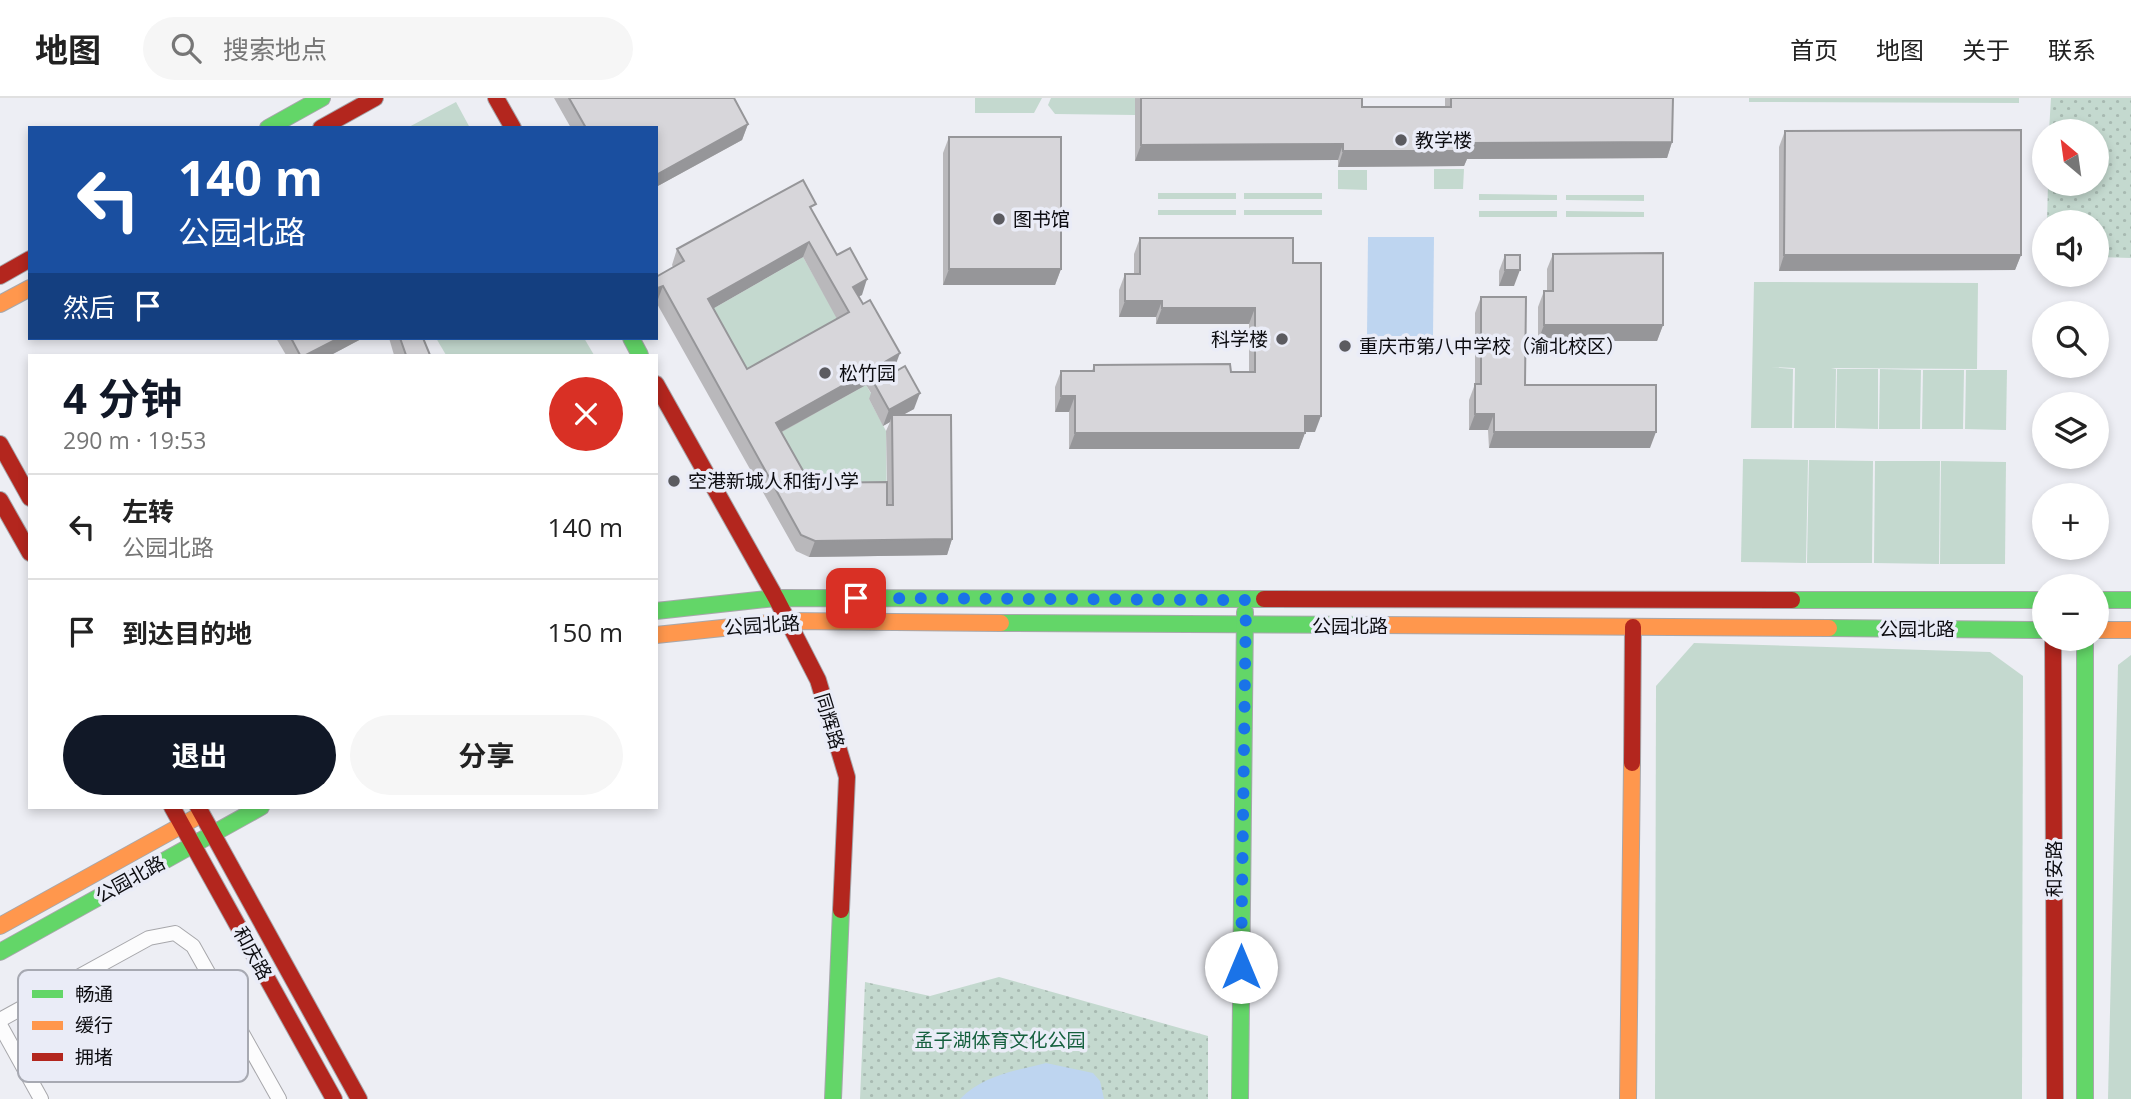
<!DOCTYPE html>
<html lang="zh">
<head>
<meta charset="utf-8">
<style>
  :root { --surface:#fff; --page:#f6f6f6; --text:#222; --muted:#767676; --line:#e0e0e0; --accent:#111827 }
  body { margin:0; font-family:"Open Sans","Noto Sans SC",sans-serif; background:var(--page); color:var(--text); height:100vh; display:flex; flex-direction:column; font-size:26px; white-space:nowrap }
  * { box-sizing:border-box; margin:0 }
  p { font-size:23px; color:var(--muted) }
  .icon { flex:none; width:38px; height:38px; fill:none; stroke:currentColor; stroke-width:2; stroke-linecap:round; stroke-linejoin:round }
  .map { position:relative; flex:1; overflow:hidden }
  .panel { position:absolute; left:28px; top:256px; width:630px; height:455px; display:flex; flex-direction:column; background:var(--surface); border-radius:0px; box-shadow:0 4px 10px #0003 }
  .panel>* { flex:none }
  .guide { position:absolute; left:28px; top:28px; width:630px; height:214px; border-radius:0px; box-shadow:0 4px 10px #0003; background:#1a4fa0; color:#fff; overflow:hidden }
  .needle { width:46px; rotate:331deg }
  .buttons { position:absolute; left:2032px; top:21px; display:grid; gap:14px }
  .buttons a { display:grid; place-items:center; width:77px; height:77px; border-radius:50%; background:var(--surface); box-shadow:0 4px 10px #0003; font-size:35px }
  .pin { position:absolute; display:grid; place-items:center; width:60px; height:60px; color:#fff; margin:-30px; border-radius:14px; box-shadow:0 4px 10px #0006 }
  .me { position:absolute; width:77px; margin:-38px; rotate:0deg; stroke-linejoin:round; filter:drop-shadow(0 0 5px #0008) }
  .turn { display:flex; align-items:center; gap:24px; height:147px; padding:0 35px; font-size:32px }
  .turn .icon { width:91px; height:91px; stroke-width:2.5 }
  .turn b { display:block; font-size:49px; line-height:60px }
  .then { display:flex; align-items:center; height:66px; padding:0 35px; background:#0003; gap:14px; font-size:26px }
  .round { display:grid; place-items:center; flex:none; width:74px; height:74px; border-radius:37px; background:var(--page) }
  .overview { display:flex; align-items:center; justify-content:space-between; height:119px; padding:0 35px }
  h1 { font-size:42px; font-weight:700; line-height:52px; color:var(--accent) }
  .cta { display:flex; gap:14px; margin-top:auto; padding:14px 35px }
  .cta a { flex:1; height:80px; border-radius:42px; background:var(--accent); color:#fff; font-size:28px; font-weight:700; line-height:80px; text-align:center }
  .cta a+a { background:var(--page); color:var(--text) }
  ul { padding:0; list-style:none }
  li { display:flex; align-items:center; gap:21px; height:105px; padding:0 35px; border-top:2px solid var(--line) }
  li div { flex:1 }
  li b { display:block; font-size:26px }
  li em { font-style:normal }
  header { display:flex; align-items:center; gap:42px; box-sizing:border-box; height:98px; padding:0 35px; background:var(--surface); border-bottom:2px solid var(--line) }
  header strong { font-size:33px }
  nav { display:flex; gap:38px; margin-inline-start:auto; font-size:24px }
  .search { width:490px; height:63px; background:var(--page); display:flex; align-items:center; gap:18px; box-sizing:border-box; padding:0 24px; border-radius:38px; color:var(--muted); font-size:26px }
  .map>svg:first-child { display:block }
  .green { fill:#c4d9cf }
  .park { fill:url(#park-dots) }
  .water { fill:#bed5f0 }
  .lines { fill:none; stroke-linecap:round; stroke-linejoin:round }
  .street-casing { stroke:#a7a7ab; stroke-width:16 }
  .fast-casing { stroke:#a7a7ab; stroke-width:18 }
  .slow-casing { stroke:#a7a7ab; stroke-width:18 }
  .jam-casing { stroke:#a7a7ab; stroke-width:18 }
  .street { stroke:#fcfcfd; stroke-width:14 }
  .fast { stroke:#63d668; stroke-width:16 }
  .slow { stroke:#ff974d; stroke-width:16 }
  .jam { stroke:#b3261e; stroke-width:16 }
  .wall { fill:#b9b8bb; fill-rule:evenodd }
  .shaded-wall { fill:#969699 }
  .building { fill:#d7d6da; stroke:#969699; stroke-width:2; fill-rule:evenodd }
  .route { stroke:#1a73e8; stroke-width:12; stroke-dasharray:0 21.6 }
  .poi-dot { fill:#5b5b60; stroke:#eaecf7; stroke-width:2.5 }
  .labels { text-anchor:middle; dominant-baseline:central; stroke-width:7; stroke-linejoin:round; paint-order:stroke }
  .poi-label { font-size:19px; fill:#0c0c10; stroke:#eaecf7; text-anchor:start }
  .street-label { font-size:19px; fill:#0c0c10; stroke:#eaecf7 }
  .park-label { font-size:19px; fill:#15603e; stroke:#eaecf7 }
  .key { fill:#eaecf7; stroke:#a7a9b2; stroke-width:2 }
  .key-label { font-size:19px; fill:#0c0c10 }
</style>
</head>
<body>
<header>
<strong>地图</strong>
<div class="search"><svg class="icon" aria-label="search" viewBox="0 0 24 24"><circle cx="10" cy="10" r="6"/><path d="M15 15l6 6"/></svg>搜索地点</div>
<nav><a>首页</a><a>地图</a><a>关于</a><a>联系</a></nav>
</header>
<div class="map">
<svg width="2131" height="1001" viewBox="0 0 2131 1001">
  <defs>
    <pattern id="park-dots" width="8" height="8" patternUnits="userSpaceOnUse" patternTransform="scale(1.75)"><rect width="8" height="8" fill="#c4d9cf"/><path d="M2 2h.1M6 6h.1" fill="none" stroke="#a7b9b1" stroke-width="1.8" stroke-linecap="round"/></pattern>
  </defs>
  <rect width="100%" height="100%" fill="#edeef4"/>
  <g class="green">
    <polygon points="975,0 1042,0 1034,15 975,15"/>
    <polygon points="1051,0 1135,0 1135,17 1055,16 1048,7"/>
    <polygon points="1749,0 2019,0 2019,5 1749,4"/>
    <polygon points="456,4 470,30 407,30"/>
    <polygon points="1434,71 1464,71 1463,91 1434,91"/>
    <polygon points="1338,72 1367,72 1367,92 1338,91"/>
    <rect x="1158" y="95" width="78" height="6"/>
    <rect x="1244" y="95" width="78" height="6"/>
    <polygon points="1479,96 1557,97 1557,102 1479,102"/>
    <polygon points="1566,97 1644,97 1644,103 1566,102"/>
    <rect x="1158" y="112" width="78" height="5"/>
    <rect x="1244" y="112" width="78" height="5"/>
    <rect x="1479" y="113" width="78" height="6"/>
    <polygon points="1566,113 1644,114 1644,119 1566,119"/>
    <polygon points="803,159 843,230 742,287 702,217"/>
    <polygon points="1754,184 1978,185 1977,271 1831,270 1836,271 1835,330 1794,330 1795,270 1770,269 1793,271 1792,330 1751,330"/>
    <polygon points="436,240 584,240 594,257 446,257"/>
    <polygon points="1837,271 1878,271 1878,331 1836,330"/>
    <polygon points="1880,271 1921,272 1920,331 1879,331"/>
    <polygon points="1923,272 1964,272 1963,331 1922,331"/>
    <polygon points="1966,272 2007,272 2006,332 1965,331"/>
    <polygon points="866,287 873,299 869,301 886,333 887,422 804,401 770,340"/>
    <polygon points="1743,361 1808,362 1806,465 1741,464"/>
    <polygon points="1809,362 1873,363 1872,465 1807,465"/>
    <polygon points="1875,363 1940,363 1939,466 1874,465"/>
    <polygon points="1941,363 2006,364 2005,466 1940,466"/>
    <polygon points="1694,545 1990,554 2023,578 2022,1001 1655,1001 1656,588"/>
    <polygon points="2131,557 2131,1001 2108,1001 2118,567"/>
  </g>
  <g class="park">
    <polygon points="2051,0 2131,0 2131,160 2097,159 2096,124 2047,124 2048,86 2096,86 2096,33 2049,33"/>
    <polygon points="999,879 1208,938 1208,1001 860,1001 865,884 930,898"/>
  </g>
  <g class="water">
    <polygon points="1368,139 1434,139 1433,239 1367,239"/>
    <path d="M1046,965l47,10 7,8 4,18h-144c24,-24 55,-28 86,-36z"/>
  </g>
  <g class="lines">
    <g class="street-casing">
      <g id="street">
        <polyline points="0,922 149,840 175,835 193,848 279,1001"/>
        <polyline points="0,927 41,1001"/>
      </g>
    </g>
    <g class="fast-casing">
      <g id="fast">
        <polyline points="268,30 322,0"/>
        <polyline points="631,240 640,257"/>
        <polyline points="1792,502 2044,502"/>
        <polyline points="2096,502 2131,502"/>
        <polyline points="656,513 776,500 1264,501"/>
        <polyline points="1001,525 1378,527"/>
        <polyline points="1829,530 2044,532"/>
        <polyline points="2085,541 2085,1001"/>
        <polyline points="0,854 261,709"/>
        <polyline points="833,1001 841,812"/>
        <polyline points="1240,1001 1245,514"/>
      </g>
    </g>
    <g class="slow-casing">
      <g id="slow">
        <polyline points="0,206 30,190"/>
        <polyline points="1378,527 1829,530"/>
        <polyline points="2096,532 2131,532"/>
        <polyline points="656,537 789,523 1001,525"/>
        <polyline points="0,828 195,720"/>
        <polyline points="1628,1001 1632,665"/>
      </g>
    </g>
    <g class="jam-casing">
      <g id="jam">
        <polyline points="496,0 513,30"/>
        <polyline points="321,30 375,0"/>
        <polyline points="0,178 30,161"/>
        <polyline points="656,286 776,500 818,582 847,679 841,812"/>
        <polyline points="0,346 30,400"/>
        <polyline points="0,402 30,455"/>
        <polyline points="1264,501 1792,502"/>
        <polyline points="2053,541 2055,1001"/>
        <polyline points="1632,665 1633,529"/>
        <polyline points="172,709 334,1001"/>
        <polyline points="198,709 359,1001"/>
      </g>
    </g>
    <use href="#street" class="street"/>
    <use href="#fast" class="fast"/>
    <use href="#slow" class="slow"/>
    <use href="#jam" class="jam"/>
  </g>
  <g class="wall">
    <polygon points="554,0 734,0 748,26 742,42 656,89 656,30 571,30"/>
    <polygon points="1135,0 1362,0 1362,9 1445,9 1445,0 1672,0 1672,44 1667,60 1467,61 1464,68 1338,69 1338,62 1135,63"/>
    <polygon points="1785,33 2021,157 2015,172 1779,173 1779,49"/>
    <polygon points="949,39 1061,171 1055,187 943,187 943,55"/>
    <path d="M813,114l24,43 25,40 -3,1 35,73 -4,2 24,38 -12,6 50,124 -5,16 -138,2 -13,-6 -140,-249v-25l17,-10 -1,-2 5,-16zM803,159l34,62 -90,50 -34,-61zM866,287l5,8 -2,6 14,27 7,-4 -4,9 1,51 -77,1 -28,-51z"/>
    <polygon points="1140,140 1293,165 1315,334 1305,334 1299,351 1069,351 1069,314 1055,314 1055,289 1061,273 1092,273 1094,267 1231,274 1249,274 1249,226 1156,226 1156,219 1119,219 1119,192 1125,176 1134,176 1134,156"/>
    <polygon points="1553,156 1663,227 1657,243 1538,243 1538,209 1544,193 1547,193 1547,171"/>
    <polygon points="1505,157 1514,188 1499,188 1499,173"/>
    <polygon points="1481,199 1525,287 1650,350 1489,350 1488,332 1469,332 1469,302 1475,286 1475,215"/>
    <polygon points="276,240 363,240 331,257 286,257"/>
    <polygon points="389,240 423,240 430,257 394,257"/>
  </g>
  <g class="shaded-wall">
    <polygon points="748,26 742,42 656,89 656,77"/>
    <polygon points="1672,44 1667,60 1467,61 1464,68 1338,69 1343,53 1470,45"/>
    <polygon points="1343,46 1338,62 1135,63 1141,47"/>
    <polygon points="809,144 803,159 702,217 708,201"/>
    <polygon points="1784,157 2021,157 2015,172 1779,173"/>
    <polygon points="949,171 1061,171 1055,187 943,187"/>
    <polygon points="1505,172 1520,172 1514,188 1499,188"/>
    <polygon points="867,181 862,197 847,204 853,189"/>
    <polygon points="663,188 657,204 656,204 656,195 658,190"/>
    <polygon points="1125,203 1162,203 1156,219 1119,219"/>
    <polygon points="1162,210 1255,210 1249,226 1156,226"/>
    <polygon points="1544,227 1663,227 1657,243 1538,243"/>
    <polygon points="339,240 363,240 331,257 306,257"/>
    <polygon points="900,255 894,271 879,280 885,264"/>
    <polygon points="872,271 866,287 770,340 776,325"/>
    <polygon points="920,295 914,311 892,323 892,317 890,324 883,328 889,312"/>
    <polygon points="1061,298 1075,298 1069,314 1055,314"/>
    <polygon points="1475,316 1494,316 1488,332 1469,332"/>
    <polygon points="1305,318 1321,318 1315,334 1299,334"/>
    <polygon points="1494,334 1656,334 1650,350 1489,350"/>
    <polygon points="1075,335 1305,335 1299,351 1069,351"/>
    <polygon points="952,441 947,457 809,459 815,443"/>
  </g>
  <g class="building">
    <polygon points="569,0 734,0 748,26 656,77 656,30 586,30"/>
    <polygon points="1141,0 1362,0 1362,9 1451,9 1451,0 1673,0 1672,44 1470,45 1470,53 1343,53 1343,46 1141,47"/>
    <polygon points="2021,32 2021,157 1784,157 1785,33"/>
    <rect x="949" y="39" width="112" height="132"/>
    <path d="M803,82l13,24 -6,3 27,48 13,-7 17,31 -14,8 10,17 7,-4 30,53 -15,9 6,12 14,-8 15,27 -31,17 -15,-27 5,-2 -7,-12 -96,54 34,60 77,-1v23h6l-1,-90h59l1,124 -137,2 -14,-6 -138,-249 -5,2 -2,-3v-8l28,-16 -7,-12zM809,144l40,70 -102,57 -39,-70z"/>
    <polygon points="1140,140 1293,140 1293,165 1321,165 1321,318 1305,318 1305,335 1075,335 1075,298 1061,298 1061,273 1094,273 1094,267 1230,266 1231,274 1255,274 1255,210 1162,210 1162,203 1125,203 1125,176 1140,176"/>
    <polygon points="1663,155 1663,227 1544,227 1544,193 1553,193 1553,156"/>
    <rect x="1505" y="157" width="15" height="15"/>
    <polygon points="1481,199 1526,199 1525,287 1656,287 1656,334 1494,334 1494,316 1475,316 1475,286 1481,286"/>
    <polygon points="291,240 339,240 306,257 300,257"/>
    <polygon points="400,240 423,240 430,257 406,257"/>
  </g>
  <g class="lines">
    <polyline class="route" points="856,500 1246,502 1241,869"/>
  </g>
  <g class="poi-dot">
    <circle cx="1401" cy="42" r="7"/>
    <circle cx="999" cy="121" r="7"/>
    <circle cx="1282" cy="241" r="7"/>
    <circle cx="1345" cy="248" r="7"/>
    <circle cx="825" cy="275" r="7"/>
    <circle cx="674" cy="383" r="7"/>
  </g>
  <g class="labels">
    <g class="poi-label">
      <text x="1415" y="42">教学楼</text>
      <text x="1013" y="121">图书馆</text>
      <text x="1268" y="241" text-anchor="end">科学楼</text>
      <text x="1359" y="248">重庆市第八中学校（渝北校区）</text>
      <text x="839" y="275">松竹园</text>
      <text x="688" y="383">空港新城人和街小学</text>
    </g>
    <g class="street-label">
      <text transform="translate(762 527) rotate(-4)">公园北路</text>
      <text x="1350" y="528">公园北路</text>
      <text x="1917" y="531">公园北路</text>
      <text transform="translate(830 623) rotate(73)">同辉路</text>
      <text transform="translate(2054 771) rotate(-90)">和安路</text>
      <text transform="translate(130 781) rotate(-29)">公园北路</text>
      <text transform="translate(253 855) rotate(61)">和庆路</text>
    </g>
    <g class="park-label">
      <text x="1000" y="942">孟子湖体育文化公园</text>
    </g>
  </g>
  <rect x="18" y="872" width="230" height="112" rx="10" class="key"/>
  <rect x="32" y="892" width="31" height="8" fill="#63d668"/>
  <rect x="32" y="923" width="31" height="9" fill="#ff974d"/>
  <rect x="32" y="955" width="31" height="8" fill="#b3261e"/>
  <g class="key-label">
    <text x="75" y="903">畅通</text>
    <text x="75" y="934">缓行</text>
    <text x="75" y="966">拥堵</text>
  </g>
</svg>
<div class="buttons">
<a><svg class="needle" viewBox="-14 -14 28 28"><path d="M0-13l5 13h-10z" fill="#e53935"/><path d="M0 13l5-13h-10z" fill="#767676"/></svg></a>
<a><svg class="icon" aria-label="sound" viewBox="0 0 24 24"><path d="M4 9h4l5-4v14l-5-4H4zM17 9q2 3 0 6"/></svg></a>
<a><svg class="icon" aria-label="search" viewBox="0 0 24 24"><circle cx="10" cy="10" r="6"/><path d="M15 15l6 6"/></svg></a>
<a><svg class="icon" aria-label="layers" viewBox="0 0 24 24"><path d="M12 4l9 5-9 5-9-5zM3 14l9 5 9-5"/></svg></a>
<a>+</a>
<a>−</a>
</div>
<div class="pin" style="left:856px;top:500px;background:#d93025"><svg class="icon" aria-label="arrive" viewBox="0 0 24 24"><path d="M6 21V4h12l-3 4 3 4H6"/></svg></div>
<svg class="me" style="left:1241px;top:869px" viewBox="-20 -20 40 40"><circle r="19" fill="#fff"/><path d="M0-13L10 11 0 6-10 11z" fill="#1a73e8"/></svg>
<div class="guide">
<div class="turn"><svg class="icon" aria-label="left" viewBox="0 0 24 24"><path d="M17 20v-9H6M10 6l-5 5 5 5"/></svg><div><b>140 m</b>公园北路</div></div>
<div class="then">然后<svg class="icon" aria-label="arrive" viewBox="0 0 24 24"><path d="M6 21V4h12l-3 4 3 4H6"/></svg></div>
</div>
<section class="panel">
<div class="overview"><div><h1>4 分钟</h1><p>290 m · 19:53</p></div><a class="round" style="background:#d93025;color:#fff"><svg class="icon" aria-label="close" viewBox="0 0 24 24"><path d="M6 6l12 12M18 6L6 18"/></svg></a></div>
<ul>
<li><svg class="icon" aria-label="left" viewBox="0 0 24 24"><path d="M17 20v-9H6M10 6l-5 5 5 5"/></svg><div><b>左转</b><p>公园北路</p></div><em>140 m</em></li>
<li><svg class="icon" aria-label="arrive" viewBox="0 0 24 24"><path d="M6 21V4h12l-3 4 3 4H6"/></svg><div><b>到达目的地</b></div><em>150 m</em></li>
</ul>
<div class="cta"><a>退出</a><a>分享</a></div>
</section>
</div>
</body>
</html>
